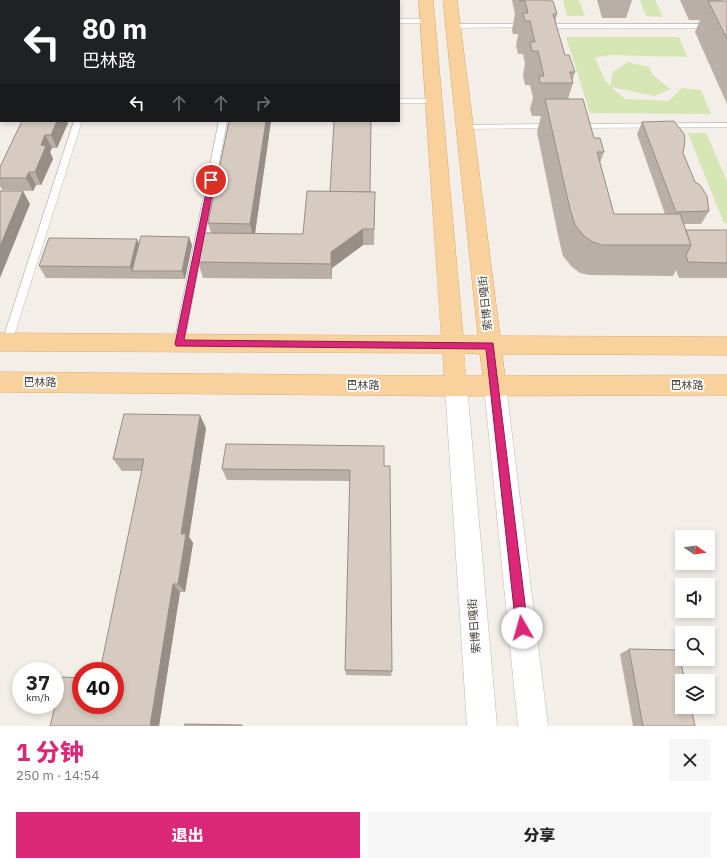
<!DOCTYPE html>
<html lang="zh">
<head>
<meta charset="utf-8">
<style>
  :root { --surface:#fff; --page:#f6f6f6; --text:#222; --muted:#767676; --accent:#db2777 }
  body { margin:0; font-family:"IBM Plex Sans","Noto Sans SC",sans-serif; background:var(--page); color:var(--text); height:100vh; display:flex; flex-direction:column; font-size:15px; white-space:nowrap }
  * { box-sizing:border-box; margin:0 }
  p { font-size:13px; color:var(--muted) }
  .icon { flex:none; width:22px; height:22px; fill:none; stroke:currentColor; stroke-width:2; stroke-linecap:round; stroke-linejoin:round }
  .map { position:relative; height:726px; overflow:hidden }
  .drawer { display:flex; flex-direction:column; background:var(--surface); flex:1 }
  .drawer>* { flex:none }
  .guide { position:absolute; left:0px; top:0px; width:400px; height:122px; box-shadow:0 2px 6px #0003; background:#202124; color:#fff; overflow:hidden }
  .needle { width:26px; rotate:103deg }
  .buttons { position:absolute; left:675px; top:530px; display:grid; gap:8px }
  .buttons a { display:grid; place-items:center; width:40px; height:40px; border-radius:0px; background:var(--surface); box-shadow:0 2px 6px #0003; font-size:20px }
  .speed { position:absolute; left:12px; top:662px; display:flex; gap:8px; font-size:20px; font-weight:700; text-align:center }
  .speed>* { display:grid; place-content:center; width:52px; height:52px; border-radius:50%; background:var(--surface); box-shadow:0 2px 6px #0003; line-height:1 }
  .speed small { font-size:10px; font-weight:400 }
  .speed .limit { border:6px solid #d22; background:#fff; color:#111 }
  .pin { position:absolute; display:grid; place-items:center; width:34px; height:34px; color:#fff; margin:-17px; border:2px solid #fff; border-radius:50%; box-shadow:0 1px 4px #0007 }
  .me { position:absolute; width:44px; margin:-22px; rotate:353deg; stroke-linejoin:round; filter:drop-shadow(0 0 3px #0008) }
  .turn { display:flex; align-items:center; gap:14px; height:84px; padding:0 16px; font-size:18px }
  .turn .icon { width:52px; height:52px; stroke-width:2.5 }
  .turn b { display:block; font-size:28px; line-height:34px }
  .lanes { display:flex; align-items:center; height:38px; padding:0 16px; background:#0003; justify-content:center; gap:20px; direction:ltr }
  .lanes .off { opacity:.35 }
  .round { display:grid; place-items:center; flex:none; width:42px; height:42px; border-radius:0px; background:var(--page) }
  .summary { display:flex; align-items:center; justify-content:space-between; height:68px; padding:0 16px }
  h1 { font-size:24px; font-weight:800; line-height:30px; color:var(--accent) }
  .primary-button { display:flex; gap:8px; margin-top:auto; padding:8px 16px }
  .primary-button a { flex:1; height:46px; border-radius:0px; background:var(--accent); color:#fff; font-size:16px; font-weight:800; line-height:46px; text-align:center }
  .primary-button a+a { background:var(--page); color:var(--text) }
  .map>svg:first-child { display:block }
  .green { fill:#d6e5b4 }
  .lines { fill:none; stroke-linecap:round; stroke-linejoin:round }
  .service-casing { stroke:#c1b8ae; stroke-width:1 }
  .tertiary-casing { stroke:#c1b8ae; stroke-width:1 }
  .primary-casing { stroke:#dcab6d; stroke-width:1 }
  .service { fill:#fff; fill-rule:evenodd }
  .tertiary { fill:#fff; fill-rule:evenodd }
  .primary { fill:#f8d19d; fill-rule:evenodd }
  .wall { fill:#b9afa6 }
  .shaded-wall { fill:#968e87 }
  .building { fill:#d7cbc1; stroke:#968e87 }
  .route { fill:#db2777; stroke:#8e194d }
  .labels { text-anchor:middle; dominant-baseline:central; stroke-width:3.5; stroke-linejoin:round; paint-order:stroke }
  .street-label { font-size:11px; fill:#463e37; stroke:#fff }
</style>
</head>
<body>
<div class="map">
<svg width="727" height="726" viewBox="0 0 727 726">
  <rect width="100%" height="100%" fill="#f3eee8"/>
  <g class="green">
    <polygon points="563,0 579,0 585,16 567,16"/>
    <polygon points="640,0 655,0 663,17 646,16"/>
    <polygon points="566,37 679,37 687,57 609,55 595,58 605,80 610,86 613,72 628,62 649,67 653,75 670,89 655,96 611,87 625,99 669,101 682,88 701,90 711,114 590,113"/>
    <polygon points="688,133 706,133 727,181 727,223 724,223"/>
  </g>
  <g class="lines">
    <g class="service-casing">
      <g id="service">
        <polygon points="399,19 428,19 431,21 428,23 399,23"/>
        <polygon points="525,24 527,25 527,27 454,28 451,26 454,24"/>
        <polygon points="727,24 727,28 543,28 540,26 543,24"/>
        <polygon points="399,99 434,99 438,101 434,103 399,103"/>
        <rect x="0" y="104" width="1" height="4"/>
        <polygon points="74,121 82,121 12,342 10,345 4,345 2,342"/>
        <polygon points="219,121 227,121 184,344 182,347 176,347 174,344"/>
        <polygon points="727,123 727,127 577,128 573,126 577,124"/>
        <polygon points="551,124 555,126 554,128 465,129 461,127 465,125"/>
      </g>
    </g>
    <g class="tertiary-casing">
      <g id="tertiary">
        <polygon points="456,376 464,379 467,386 497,726 467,726 445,386 448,379"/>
        <polygon points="495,376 503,379 506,386 548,726 518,726 484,386 487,379"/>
      </g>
    </g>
    <g class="primary-casing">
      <path id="primary" d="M419,0h14l30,336h15l-35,-336h14l43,336 227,1v18l-225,-1 3,22 222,-1v20l-271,1 -456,-4v-20l444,4 -1,-23 -443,-2v-18l441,3zM464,353l16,1 3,22h-17z"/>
    </g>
    <use href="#service" class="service"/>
    <use href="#tertiary" class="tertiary"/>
    <use href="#primary" class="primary"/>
  </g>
  <g class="wall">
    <polygon points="512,0 548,0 557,14 555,22 565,55 575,72 572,81 573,83 568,99 594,138 604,152 600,163 614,214 665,214 637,134 642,122 683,153 695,182 709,211 701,224 684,224 686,230 727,230 727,278 679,278 676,270 673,276 589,275 580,273 572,267 563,256 559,240 537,132 541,116 532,116 530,109 533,98 530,85 525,85 523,75 525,64 523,54 518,54 516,46 518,34 513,34 512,30 515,14"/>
    <polygon points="597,0 632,0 626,18 602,18"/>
    <polygon points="680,0 722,0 722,1 727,1 727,104 695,32 700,20 689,20"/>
    <polygon points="22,121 67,121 68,123 57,148 52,148 50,152 53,159 41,185 36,185 33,191 2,190 0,186 0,167"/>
    <polygon points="229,121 271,121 255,234 303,234 370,192 375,192 374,245 363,245 332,268 332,279 203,278 198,262 211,233 208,223"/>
    <polygon points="139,243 192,245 185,279 46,278 39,266"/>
    <polygon points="206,428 189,537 193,543 185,592 180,592 159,726 50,726 115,705 142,471 122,471 113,459"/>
    <polygon points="384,466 392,671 391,676 346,675 345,670 350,481 227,480 222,469"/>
    <polygon points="629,649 695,726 633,726 620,654"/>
  </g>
  <g class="shaded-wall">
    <polygon points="49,0 61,0 60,1 49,1"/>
    <rect x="128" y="0" width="9" height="1"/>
    <rect x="210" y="0" width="6" height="1"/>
    <polygon points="57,121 67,121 68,123 57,148 51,135"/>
    <polygon points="266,121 271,121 254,240 250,224"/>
    <polygon points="45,135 52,148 50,152 53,159 41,185 35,172 41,145"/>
    <polygon points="29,172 36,185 33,191 26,178"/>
    <polygon points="23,191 30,204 0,278 0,246"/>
    <polygon points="363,229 363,245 332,268 332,279 331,264 331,252"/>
    <polygon points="189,237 192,245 185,279 182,271"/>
    <polygon points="137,239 142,251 132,271 130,267"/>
    <polygon points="200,415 206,428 189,537 193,543 185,592 178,584 181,534"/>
    <polygon points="173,584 180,592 159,726 150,726"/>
  </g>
  <g class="building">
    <rect x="18" y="0" width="31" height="1"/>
    <rect x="99" y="0" width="29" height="1"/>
    <rect x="183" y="0" width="27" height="1"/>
    <rect x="265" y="0" width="31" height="1"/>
    <rect x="346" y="0" width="24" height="1"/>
    <polygon points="519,0 548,0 549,1 553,1 557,14 553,14 565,55 569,55 575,72 570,72 573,83 540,83 539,76 544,76 538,51 532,51 530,42 535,42 530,21 525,21 523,13 528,13 525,1 520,1"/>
    <polygon points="708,1 727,1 727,39"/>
    <polygon points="545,99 583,99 594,138 600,138 604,152 597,152 614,214 680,214 691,245 602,245 593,242 584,236 575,225 570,209"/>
    <polygon points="22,121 57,121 51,135 45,135 41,145 46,146 35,172 29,172 26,178 0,178 0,167"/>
    <polygon points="229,121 266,121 250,224 208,223"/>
    <polygon points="334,121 371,121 370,192 330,192"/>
    <polygon points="674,121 684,134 685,141 683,153 695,182 700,185 707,196 709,211 676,212 642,122"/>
    <polygon points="0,191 23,191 0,246"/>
    <polygon points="307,191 375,192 374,229 363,229 331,252 331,264 198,262 204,233 303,234"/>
    <polygon points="686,230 727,230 727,263 688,262 686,255 691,245"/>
    <polygon points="141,236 189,237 182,271 132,271"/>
    <polygon points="49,238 137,239 130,267 39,266"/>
    <polygon points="124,414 200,415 181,534 186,534 178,584 173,584 150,726 50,726 62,677 81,678 81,705 115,705 115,671 100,671 144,459 113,459"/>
    <polygon points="226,444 384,446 384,466 390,466 392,671 345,670 350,470 222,469"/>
    <polygon points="629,649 678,650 685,681 682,681 682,707 691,707 695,726 643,726"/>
    <polygon points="185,724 242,725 242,726 184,726"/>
  </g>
  <polygon class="route" points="209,178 214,178 215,180 184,340 493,343 528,628 526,632 522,634 518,632 516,628 486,349 176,346 175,344"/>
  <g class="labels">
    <g class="street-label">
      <text transform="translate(485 303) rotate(-96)">索博日嘎街</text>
      <text x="40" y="382">巴林路</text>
      <text x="363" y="385">巴林路</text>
      <text x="687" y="385">巴林路</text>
      <text transform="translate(474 626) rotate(-94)">索博日嘎街</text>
    </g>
  </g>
</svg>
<div class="buttons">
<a><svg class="needle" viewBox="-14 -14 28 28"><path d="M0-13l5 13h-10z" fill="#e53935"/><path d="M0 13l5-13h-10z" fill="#767676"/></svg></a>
<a><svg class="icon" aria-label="sound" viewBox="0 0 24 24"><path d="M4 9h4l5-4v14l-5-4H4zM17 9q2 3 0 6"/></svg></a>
<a><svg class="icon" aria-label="search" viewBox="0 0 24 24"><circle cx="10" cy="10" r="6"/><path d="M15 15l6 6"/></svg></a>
<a><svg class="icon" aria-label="layers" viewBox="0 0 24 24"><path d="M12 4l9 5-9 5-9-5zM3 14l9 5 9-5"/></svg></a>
</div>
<div class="speed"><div>37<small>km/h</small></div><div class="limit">40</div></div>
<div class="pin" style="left:211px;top:180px;background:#d93025"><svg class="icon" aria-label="arrive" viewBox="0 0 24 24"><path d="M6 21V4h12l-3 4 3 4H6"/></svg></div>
<svg class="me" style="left:522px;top:628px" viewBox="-20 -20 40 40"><circle r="19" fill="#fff"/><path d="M0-13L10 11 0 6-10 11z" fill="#db2777"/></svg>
<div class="guide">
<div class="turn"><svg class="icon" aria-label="left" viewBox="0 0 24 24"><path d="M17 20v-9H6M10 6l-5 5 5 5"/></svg><div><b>80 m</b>巴林路</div></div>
<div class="lanes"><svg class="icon" aria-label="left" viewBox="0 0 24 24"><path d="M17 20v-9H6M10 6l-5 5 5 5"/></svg><svg class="icon off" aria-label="ahead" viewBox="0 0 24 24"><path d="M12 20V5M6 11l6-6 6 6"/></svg><svg class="icon off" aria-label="ahead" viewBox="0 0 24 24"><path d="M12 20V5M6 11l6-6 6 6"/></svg><svg class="icon off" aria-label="right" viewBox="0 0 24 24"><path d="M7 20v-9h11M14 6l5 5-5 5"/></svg></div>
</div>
</div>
<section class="drawer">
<div class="summary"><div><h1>1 分钟</h1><p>250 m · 14:54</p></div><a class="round"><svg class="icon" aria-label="close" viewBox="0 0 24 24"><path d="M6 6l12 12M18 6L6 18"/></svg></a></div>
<div class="primary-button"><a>退出</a><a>分享</a></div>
</section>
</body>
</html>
